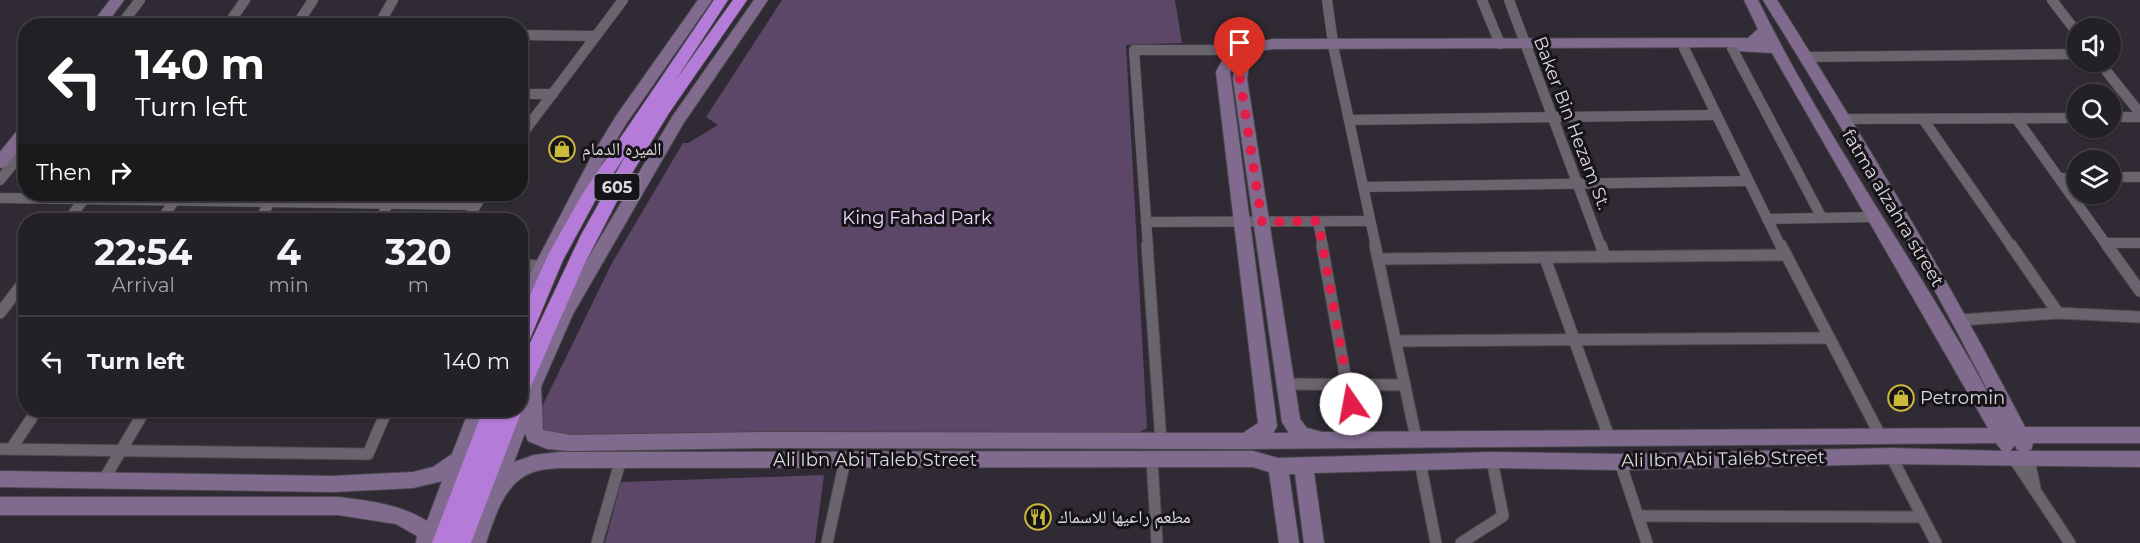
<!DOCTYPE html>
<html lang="en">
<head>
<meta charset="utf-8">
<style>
  :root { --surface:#232026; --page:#2f2d32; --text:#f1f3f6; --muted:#a3a3a7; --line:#403e43 }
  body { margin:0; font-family:Montserrat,"Noto Naskh Arabic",sans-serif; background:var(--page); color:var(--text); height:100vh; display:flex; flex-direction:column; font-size:22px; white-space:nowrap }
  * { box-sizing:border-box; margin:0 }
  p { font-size:20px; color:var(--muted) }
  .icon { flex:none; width:33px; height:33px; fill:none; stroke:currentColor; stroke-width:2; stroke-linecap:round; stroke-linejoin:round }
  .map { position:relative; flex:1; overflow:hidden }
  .sheet { position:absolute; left:18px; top:213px; width:510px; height:204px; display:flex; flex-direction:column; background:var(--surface); border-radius:24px; box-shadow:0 2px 4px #0004,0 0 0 2px var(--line) }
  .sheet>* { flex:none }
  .hud { position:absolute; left:18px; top:18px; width:510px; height:183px; border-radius:24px; box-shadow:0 2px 4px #0004,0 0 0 2px var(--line); background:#202124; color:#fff; overflow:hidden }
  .controls { position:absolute; left:2067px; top:18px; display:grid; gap:12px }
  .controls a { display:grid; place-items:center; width:54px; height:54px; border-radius:50%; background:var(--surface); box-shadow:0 2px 4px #0004,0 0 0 2px var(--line); font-size:30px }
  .pin { position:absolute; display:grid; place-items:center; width:51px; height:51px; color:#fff; margin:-62px -26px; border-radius:50% 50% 50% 0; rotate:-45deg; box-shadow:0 0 6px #0007 }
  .pin .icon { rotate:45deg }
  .me { position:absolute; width:66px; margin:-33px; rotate:348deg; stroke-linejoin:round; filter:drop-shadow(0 0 4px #0008) }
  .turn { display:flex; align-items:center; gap:21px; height:126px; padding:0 18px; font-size:27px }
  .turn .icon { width:78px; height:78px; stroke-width:2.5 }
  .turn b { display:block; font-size:42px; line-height:51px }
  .then { display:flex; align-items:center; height:57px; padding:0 18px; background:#0003; gap:12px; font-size:22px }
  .eta { display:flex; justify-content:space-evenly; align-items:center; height:102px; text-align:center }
  .eta b { font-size:36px; font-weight:700; line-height:42px }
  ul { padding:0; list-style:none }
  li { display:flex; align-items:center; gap:18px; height:90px; padding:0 18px; border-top:2px solid var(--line) }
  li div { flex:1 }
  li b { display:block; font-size:22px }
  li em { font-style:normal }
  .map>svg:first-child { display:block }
  .green { fill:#5c4769 }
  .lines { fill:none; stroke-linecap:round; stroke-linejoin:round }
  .street-far1-casing { stroke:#4a474e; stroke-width:11 }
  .street-casing { stroke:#4a474e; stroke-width:13 }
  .secondary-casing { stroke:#4a474e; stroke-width:2 }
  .highway-casing { stroke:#4a474e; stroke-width:2 }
  .street-far1 { stroke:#6a646e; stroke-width:10 }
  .street { stroke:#6a646e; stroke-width:11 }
  .secondary { fill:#806b8e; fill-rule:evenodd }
  .highway { fill:#b57bd8; fill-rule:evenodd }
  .route { stroke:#e11d48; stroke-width:10; stroke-dasharray:0 18 }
  .labels { text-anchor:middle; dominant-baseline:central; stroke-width:6; stroke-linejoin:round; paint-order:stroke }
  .shield { fill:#161418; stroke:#a19fa3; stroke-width:1.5 }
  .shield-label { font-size:16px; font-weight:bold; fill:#dddadf }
  .street-label { font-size:18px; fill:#dddadf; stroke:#161418 }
  .poi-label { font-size:18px; fill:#dddadf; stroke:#161418; text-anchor:start }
  .park-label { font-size:18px; fill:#edd8fb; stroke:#161418 }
</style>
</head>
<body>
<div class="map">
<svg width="2140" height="543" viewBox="0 0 2140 543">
  <rect width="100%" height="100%" fill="#2f2a33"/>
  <g class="green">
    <polygon points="782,0 1175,0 1182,43 1126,45 1147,428 1133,436 548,438 536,419 612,263 683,143 688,143 718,125 706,117"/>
    <polygon points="824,475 815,543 605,543 621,482"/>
  </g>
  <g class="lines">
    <g class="street-far1-casing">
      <g id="street-far1">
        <polyline points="1327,0 1334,50 1376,247"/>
        <polyline points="1482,0 1500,44"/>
        <polyline points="1509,0 1601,247"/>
        <polyline points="2052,0 2078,34"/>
        <polyline points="120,26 140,0"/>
        <polyline points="227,26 245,0"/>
        <polyline points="296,26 313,0"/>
        <polyline points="378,26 393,0"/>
        <polyline points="520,35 594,36"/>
        <polyline points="1684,48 1781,247"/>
        <polyline points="1732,48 1822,218"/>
        <polyline points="1806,57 2078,54"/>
        <polyline points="2099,62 2140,113"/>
        <polyline points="520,94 553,94"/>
        <polyline points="2110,117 2140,117"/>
        <polyline points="2016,118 2108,247"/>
        <polyline points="1845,119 2078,118"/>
        <polyline points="1923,119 2012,247"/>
        <polyline points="1349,120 1715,115"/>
        <polyline points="520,137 623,0"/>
        <polyline points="2110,177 2140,177"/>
        <polyline points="2059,178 2078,178"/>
        <polyline points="0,180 26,148"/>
        <polyline points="1363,187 1748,181"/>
        <polyline points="0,198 475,205"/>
        <polyline points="1767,219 1874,217"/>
        <polyline points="68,220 85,198"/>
        <polyline points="161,220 179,194"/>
        <polyline points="259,220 275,194"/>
        <polyline points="380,220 388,204"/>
        <polyline points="467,220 483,194"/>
        <polyline points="1318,221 1323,247"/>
        <polyline points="1146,222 1370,221"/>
        <polyline points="2106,243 2140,243"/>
        <polyline points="1148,247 1134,50 1240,50"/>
      </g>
    </g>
    <g class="street-casing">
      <g id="street">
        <polyline points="1147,245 1161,441"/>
        <polyline points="1322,245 1347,386 1360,439"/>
        <polyline points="1375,245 1416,438"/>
        <polyline points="1601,245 1605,257"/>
        <polyline points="1781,245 1881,437"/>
        <polyline points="2011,245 2058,313"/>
        <polyline points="2107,245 2140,291"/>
        <polyline points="1545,258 1609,437"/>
        <polyline points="1378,259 1785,255"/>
        <polyline points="520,265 542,266"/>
        <polyline points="0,313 26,279"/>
        <polyline points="1961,320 2058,313 2140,317"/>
        <polyline points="1396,341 1828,338"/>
        <polyline points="1286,384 1405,385"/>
        <polyline points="0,449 368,454 387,410"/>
        <polyline points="11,449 37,410"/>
        <polyline points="1891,456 1936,543"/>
        <polyline points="2014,459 2070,543"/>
        <polyline points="2029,459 2035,488"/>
        <polyline points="1152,460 1157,543"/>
        <polyline points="1420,462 1436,543"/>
        <polyline points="1620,462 1647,543"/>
        <polyline points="103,481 145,410"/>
        <polyline points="1638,516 1922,517"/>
        <polyline points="597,543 621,459"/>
        <polyline points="827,543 845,460"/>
        <polyline points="1461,543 1503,516 1492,460"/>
      </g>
    </g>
    <g class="secondary-casing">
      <g id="secondary">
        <polygon points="110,0 124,0 105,26 90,26"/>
        <polygon points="698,0 712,0 626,124 603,162 526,316 520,318 520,293 591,157 616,116"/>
        <path d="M754,0h14l-85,124 -110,190 -32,73 2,43 28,5 198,-3 474,1 15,-10 -42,-351c13,-28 30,-28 58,-33l474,-1 10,-9 -14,-29h14c70,143 166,272 241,413 -71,-142 -152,-278 -236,-413h14c88,139 172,281 248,427h115v16h-107l-2,7 -4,1h113v16l-249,-3 -271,6 -128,-2 -178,5 10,70h-20l-9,-69h-6l10,69h-20l-10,-71 -16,-5 -694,1c-9,1 -20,1 -28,5 -27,10 -37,46 -45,70h-20l49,-133h5l3,-23 36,-80 113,-190zM1737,47l2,4 33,2 216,375 -666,4 -15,-4 -7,-9 -53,-340 3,-20 14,-9 10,-1zM1235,62l-2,17 49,343 7,11h-16l4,-7 -47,-354zM525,433l3,8 19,8 24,2 198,-3 477,1 750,-6 6,8 -111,-3 -271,6 -128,-2 -214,6 -25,-7 -694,1 -25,3 -20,7zM2015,445l2,5 4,1h-11z"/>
        <polygon points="26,125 26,141 5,167 0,168 0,152 21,126"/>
        <path d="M469,410h18l-49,133h-22l1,-7 -21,-12 -58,-9h-338v-18h338c31,4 62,7 89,24l15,-40 -29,7 -81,4 -332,-5v-16l332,5 81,-4 20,-5 19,-13z"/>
      </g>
    </g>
    <g class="highway-casing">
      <g id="highway">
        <polygon points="714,0 728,0 675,81 733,0 747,0 669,113 629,178 584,265 527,395 520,397 520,365 523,358 581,235 627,153 595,201 563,260 529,341 527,346 520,349 520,318 548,255 583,193"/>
        <polygon points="520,407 522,410 471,543 432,543 483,410 520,410"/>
      </g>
    </g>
    <use href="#street-far1" class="street-far1"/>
    <use href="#street" class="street"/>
    <use href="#secondary" class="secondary"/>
    <use href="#highway" class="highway"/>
  </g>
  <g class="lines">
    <polyline class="route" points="1240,79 1262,222 1318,221 1351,404"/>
  </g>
  <defs>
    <g id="shop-ring" transform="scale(1.35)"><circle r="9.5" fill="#161418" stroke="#cbba39" stroke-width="1.5"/><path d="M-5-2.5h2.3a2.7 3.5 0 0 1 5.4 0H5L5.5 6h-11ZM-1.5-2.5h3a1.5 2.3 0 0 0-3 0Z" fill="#cbba39"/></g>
    <g id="restaurant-ring" transform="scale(1.35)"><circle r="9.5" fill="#161418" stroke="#cbba39" stroke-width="1.5"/><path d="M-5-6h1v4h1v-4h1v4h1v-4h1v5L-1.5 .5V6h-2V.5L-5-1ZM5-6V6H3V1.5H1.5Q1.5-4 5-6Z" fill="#cbba39"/></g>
  </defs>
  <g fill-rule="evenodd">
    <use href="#shop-ring" x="562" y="149"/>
    <use href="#shop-ring" x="1901" y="398"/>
    <use href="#restaurant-ring" x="1038" y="517"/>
  </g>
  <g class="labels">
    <rect class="shield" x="594.5" y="174" width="45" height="26" rx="4.5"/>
    <g class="shield-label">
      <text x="617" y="187">605</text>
    </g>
    <g class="street-label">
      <text transform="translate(1572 123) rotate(69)">Baker Bin Hezam St.</text>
      <text transform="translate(1893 208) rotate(59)">fatma alzahra street</text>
      <text transform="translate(1723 459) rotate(-1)">Ali Ibn Abi Taleb Street</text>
      <text x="875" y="460">Ali Ibn Abi Taleb Street</text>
    </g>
    <g class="poi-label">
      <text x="582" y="149">الميره الدمام</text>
      <text x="1920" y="398">Petromin</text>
      <text x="1058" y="517">مطعم راعيها للاسماك</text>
    </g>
    <g class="park-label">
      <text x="917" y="218">King Fahad Park</text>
    </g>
  </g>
</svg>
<div class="controls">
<a><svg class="icon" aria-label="sound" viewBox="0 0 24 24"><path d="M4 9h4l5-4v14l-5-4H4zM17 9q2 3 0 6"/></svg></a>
<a><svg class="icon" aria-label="search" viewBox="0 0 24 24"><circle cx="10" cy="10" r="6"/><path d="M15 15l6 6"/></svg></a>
<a><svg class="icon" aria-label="layers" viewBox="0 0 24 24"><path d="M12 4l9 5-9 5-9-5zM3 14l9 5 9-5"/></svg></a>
</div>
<div class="pin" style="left:1240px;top:79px;background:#d93025"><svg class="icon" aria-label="arrive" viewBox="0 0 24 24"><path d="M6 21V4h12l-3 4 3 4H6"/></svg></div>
<svg class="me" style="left:1351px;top:404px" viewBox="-20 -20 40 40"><circle r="19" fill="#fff"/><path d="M0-13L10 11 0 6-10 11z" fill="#e11d48"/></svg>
<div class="hud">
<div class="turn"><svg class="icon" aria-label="left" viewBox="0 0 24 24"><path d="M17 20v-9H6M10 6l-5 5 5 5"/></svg><div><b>140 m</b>Turn left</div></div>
<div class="then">Then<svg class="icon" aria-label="right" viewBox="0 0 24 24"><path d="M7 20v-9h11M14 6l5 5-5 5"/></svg></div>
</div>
<section class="sheet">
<div class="eta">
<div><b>22:54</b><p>Arrival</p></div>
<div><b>4</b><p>min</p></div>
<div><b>320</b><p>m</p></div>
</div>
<ul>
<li><svg class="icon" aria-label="left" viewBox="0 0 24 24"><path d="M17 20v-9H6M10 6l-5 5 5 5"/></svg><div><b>Turn left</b></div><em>140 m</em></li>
</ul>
</section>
</div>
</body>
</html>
